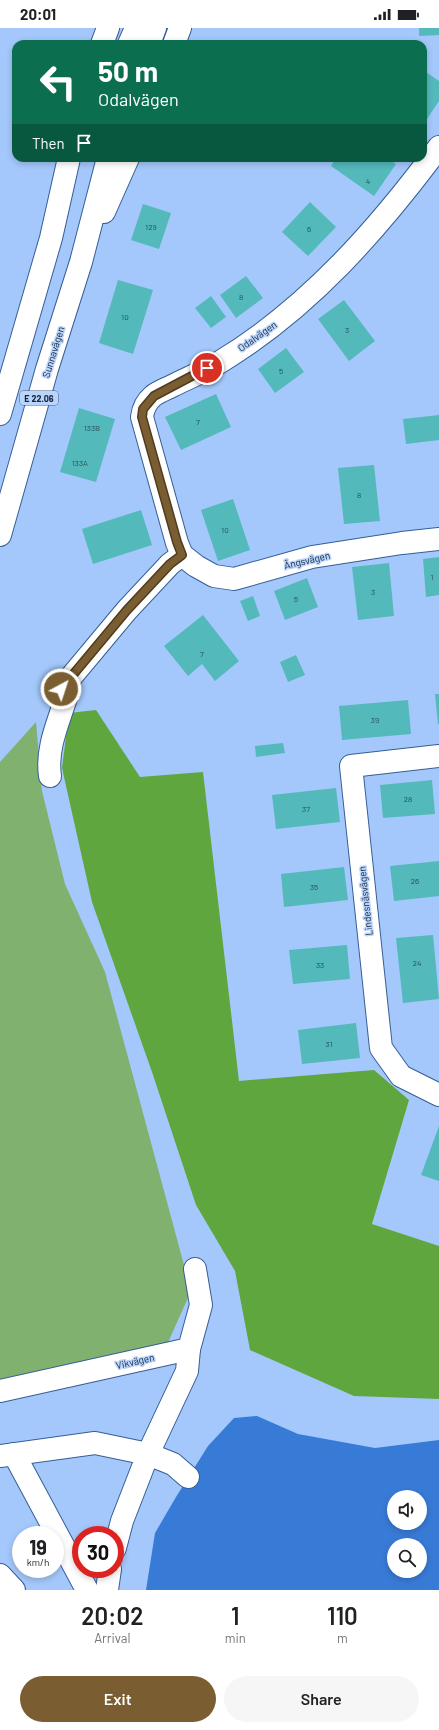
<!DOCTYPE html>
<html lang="en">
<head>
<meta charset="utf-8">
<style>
  :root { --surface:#fff; --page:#f6f6f6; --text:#202124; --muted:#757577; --accent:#7a5d30 }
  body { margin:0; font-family:Barlow,sans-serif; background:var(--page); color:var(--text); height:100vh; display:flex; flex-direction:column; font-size:15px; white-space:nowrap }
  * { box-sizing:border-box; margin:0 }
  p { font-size:13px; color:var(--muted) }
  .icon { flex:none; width:22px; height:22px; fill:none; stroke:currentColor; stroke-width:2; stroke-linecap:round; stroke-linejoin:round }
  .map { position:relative; height:1562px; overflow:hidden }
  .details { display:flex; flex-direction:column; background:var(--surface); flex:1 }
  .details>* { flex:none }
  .top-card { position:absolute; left:12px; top:12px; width:415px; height:122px; border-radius:12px; box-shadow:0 2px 6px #0003; background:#0b6e4f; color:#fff; overflow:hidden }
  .tools { position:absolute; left:387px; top:1462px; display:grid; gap:8px }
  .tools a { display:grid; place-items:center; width:40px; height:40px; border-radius:50%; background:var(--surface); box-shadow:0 2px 6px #0003; font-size:20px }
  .speed { position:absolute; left:12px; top:1498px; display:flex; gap:8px; font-size:20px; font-weight:700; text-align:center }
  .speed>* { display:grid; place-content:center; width:52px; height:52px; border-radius:50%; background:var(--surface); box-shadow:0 2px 6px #0003; line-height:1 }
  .speed small { font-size:10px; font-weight:400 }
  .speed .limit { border:6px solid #d22; background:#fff; color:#111 }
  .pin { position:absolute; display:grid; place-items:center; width:34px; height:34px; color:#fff; margin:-17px; border:2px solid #fff; border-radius:50%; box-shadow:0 1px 4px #0007 }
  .me { position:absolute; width:44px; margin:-22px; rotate:40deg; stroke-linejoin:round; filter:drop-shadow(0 0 3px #0008) }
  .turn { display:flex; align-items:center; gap:14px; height:84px; padding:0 20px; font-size:18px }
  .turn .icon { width:52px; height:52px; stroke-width:2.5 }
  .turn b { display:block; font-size:28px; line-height:34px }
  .then { display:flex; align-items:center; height:38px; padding:0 20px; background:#0003; gap:8px; font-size:15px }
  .eta { display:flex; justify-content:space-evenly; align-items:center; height:68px; text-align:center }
  .eta b { font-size:24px; font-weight:600; line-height:28px }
  .primary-button { display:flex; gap:8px; margin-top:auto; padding:8px 20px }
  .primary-button a { flex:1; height:46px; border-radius:24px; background:var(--accent); color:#fff; font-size:16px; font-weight:600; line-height:46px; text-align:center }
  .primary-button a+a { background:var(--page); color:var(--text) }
  .status { display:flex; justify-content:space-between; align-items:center; height:28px; padding:0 20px; background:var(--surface); direction:ltr }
  .status svg { height:11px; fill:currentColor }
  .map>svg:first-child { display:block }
  .green { fill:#81b16e }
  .forest { fill:#60a63e }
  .water { fill:#387bd7; fill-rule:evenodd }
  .building { fill:#54b9bb }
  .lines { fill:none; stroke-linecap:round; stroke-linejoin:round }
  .minor-casing { stroke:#365e96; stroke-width:24 }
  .highway-casing { stroke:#365e96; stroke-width:24 }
  .minor { stroke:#fff; stroke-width:22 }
  .highway { stroke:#fff; stroke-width:22 }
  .route-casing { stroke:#4f3c1f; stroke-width:10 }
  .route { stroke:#7a5d30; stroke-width:7 }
  .labels { text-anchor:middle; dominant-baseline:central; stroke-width:3; stroke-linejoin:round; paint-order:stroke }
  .number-label { font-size:8px; fill:#264c5e }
  .shield { fill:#bad5fb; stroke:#475b77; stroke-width:1 }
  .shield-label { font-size:9px; font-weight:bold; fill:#16273f }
  .street-label { font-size:10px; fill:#16273f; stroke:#bad5fb }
</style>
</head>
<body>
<div class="status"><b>20:01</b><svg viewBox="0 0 49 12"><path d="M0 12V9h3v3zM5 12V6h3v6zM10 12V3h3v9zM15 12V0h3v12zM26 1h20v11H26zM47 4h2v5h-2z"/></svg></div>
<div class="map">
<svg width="439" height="1562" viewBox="0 0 439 1562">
  <rect width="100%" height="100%" fill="#a4c8fb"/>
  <polygon class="green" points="36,694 42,763 65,856 105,944 191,1263 166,1319 0,1353 0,734"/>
  <polygon class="forest" points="96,682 140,749 203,744 239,1053 374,1042 409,1072 372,1196 439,1218 439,1371 354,1368 250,1322 235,1243 196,1177 152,1044 92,874 62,740 69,685"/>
  <path class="water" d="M257,1388l41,18 77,14 64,-8v150h-293l9,-57 21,-36 32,-51 26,-28zM394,1469h26v26h-26zM394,1517h26v26h-26z"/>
  <g class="building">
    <polygon points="419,0 439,0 439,7 419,8"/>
    <polygon points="423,42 439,53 439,73 423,97"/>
    <polygon points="336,130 387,130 396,136 374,168 331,138"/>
    <polygon points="310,174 336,199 308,228 282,204"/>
    <polygon points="143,176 171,185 159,221 131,212"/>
    <polygon points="246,248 263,270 236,290 220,267"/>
    <polygon points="118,252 153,262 133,326 99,315"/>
    <polygon points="211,268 226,289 211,300 195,280"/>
    <polygon points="344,272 375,313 349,333 318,291"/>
    <polygon points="286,320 304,344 275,365 258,341"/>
    <polygon points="216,366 231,399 181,422 165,389"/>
    <polygon points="79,380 115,391 96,454 60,444"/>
    <polygon points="439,387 439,412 406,416 403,391"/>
    <polygon points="374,437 380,493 344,496 338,440"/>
    <polygon points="233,471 250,522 218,533 201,482"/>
    <polygon points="141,482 152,517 93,536 82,501"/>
    <polygon points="439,529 439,567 426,569 423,531"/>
    <polygon points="389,535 394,588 358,592 352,539"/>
    <polygon points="307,550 318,579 285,592 274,563"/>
    <polygon points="253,568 260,588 248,593 240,573"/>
    <polygon points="203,587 239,633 215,653 202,636 188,648 164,618"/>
    <polygon points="296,627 305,647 288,654 280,634"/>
    <polygon points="435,666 439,666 439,696 438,696"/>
    <polygon points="408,672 411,706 342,712 339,678"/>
    <polygon points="283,715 285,725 256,729 255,718"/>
    <polygon points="432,752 435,786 383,790 380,757"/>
    <polygon points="336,760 340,794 276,801 272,767"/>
    <polygon points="439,833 439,868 394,873 390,838"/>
    <polygon points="344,839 348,872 284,879 281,846"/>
    <polygon points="433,907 439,971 403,975 396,910"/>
    <polygon points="347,917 350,951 293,956 289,922"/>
    <polygon points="356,995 360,1030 302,1036 298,1002"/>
    <polygon points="439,1098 439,1153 421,1147"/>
  </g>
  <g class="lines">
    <g class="minor-casing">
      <g id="minor">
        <path d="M439,119c-61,82 -130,161 -219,215 -15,9 -32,16 -48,24 -6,3 -14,6 -19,10 -7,6 -10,12 -11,21l35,126 5,12 14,11 18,10 20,3 78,-22 90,-14 37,-4"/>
        <polyline points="439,728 351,738 381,1020 401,1048 439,1067"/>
        <path d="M50,748c-4,-27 8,-53 16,-78l-5,-9 66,-79 43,-46 12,-9"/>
        <polyline points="0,1363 189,1321 201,1277 195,1241"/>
        <polyline points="14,1426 87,1562"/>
        <polyline points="0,1428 95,1415 148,1426 173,1436 188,1449"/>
        <polyline points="115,1520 122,1493 148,1426 187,1343 189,1321"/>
        <polyline points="0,1547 14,1562"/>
        <polyline points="107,1562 110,1541"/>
      </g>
    </g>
    <g class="highway-casing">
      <g id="highway">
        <polyline points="102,16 108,0"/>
        <polyline points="129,16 136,0"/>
        <polyline points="149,16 155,0"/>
        <polyline points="174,16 180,0"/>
        <polyline points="104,184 128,130"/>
        <polyline points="0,386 51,210 69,130"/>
        <polyline points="0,507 47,341 81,234 108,130"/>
      </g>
    </g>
    <use href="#minor" class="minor"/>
    <use href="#highway" class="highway"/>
  </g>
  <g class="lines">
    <g class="route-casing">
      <polyline id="route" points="61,661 127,582 170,536 182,527 177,514 142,389 143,381 154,368 207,340"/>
    </g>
    <use href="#route" class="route"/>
  </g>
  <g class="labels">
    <g class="number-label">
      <text x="368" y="153">4</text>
      <text x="151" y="199">129</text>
      <text x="309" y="201">6</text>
      <text x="241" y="269">8</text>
      <text x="125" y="289">10</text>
      <text x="347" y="302">3</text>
      <text x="281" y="343">5</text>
      <text x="198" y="394">7</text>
      <text x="92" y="400">133B</text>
      <text x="80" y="435">133A</text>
      <text x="359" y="467">8</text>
      <text x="225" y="502">10</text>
      <text x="432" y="549">1</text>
      <text x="373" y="564">3</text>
      <text x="296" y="571">5</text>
      <text x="202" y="626">7</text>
      <text x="375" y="692">39</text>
      <text x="408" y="771">28</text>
      <text x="306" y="781">37</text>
      <text x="415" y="853">26</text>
      <text x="314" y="859">35</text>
      <text x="417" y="935">24</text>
      <text x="320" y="937">33</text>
      <text x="329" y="1016">31</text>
    </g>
    <rect class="shield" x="20" y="363" width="38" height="14" rx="3"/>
    <g class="shield-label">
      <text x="39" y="370">E 22.06</text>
    </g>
    <g class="street-label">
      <text transform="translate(257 308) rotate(-35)">Odalvägen</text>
      <text transform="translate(53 324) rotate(-73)">Sunnavägen</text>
      <text transform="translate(307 532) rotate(-13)">Ängsvägen</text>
      <text transform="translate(365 873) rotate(-96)">Lindesnäsvägen</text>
      <text transform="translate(135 1333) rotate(-13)">Vikvägen</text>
    </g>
  </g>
</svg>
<div class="tools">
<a><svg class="icon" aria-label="sound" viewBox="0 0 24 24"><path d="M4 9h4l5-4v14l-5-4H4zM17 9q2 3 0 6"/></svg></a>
<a><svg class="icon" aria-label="search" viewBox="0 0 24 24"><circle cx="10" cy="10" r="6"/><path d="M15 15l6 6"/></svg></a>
</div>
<div class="speed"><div>19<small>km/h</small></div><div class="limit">30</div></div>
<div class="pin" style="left:207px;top:340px;background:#d93025"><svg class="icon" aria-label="arrive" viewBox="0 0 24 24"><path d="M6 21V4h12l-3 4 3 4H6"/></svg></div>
<svg class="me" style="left:61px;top:661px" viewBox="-20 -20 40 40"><circle r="17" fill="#7a5d30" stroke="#fff" stroke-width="3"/><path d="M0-11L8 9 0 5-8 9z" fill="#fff"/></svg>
<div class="top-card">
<div class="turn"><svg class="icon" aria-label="left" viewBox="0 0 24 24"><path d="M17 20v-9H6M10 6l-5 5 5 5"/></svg><div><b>50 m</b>Odalvägen</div></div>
<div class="then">Then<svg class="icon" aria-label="arrive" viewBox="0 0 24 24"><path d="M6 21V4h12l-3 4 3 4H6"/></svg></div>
</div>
</div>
<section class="details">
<div class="eta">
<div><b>20:02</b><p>Arrival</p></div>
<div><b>1</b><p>min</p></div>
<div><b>110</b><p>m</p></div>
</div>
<div class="primary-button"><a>Exit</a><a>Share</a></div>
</section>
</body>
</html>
